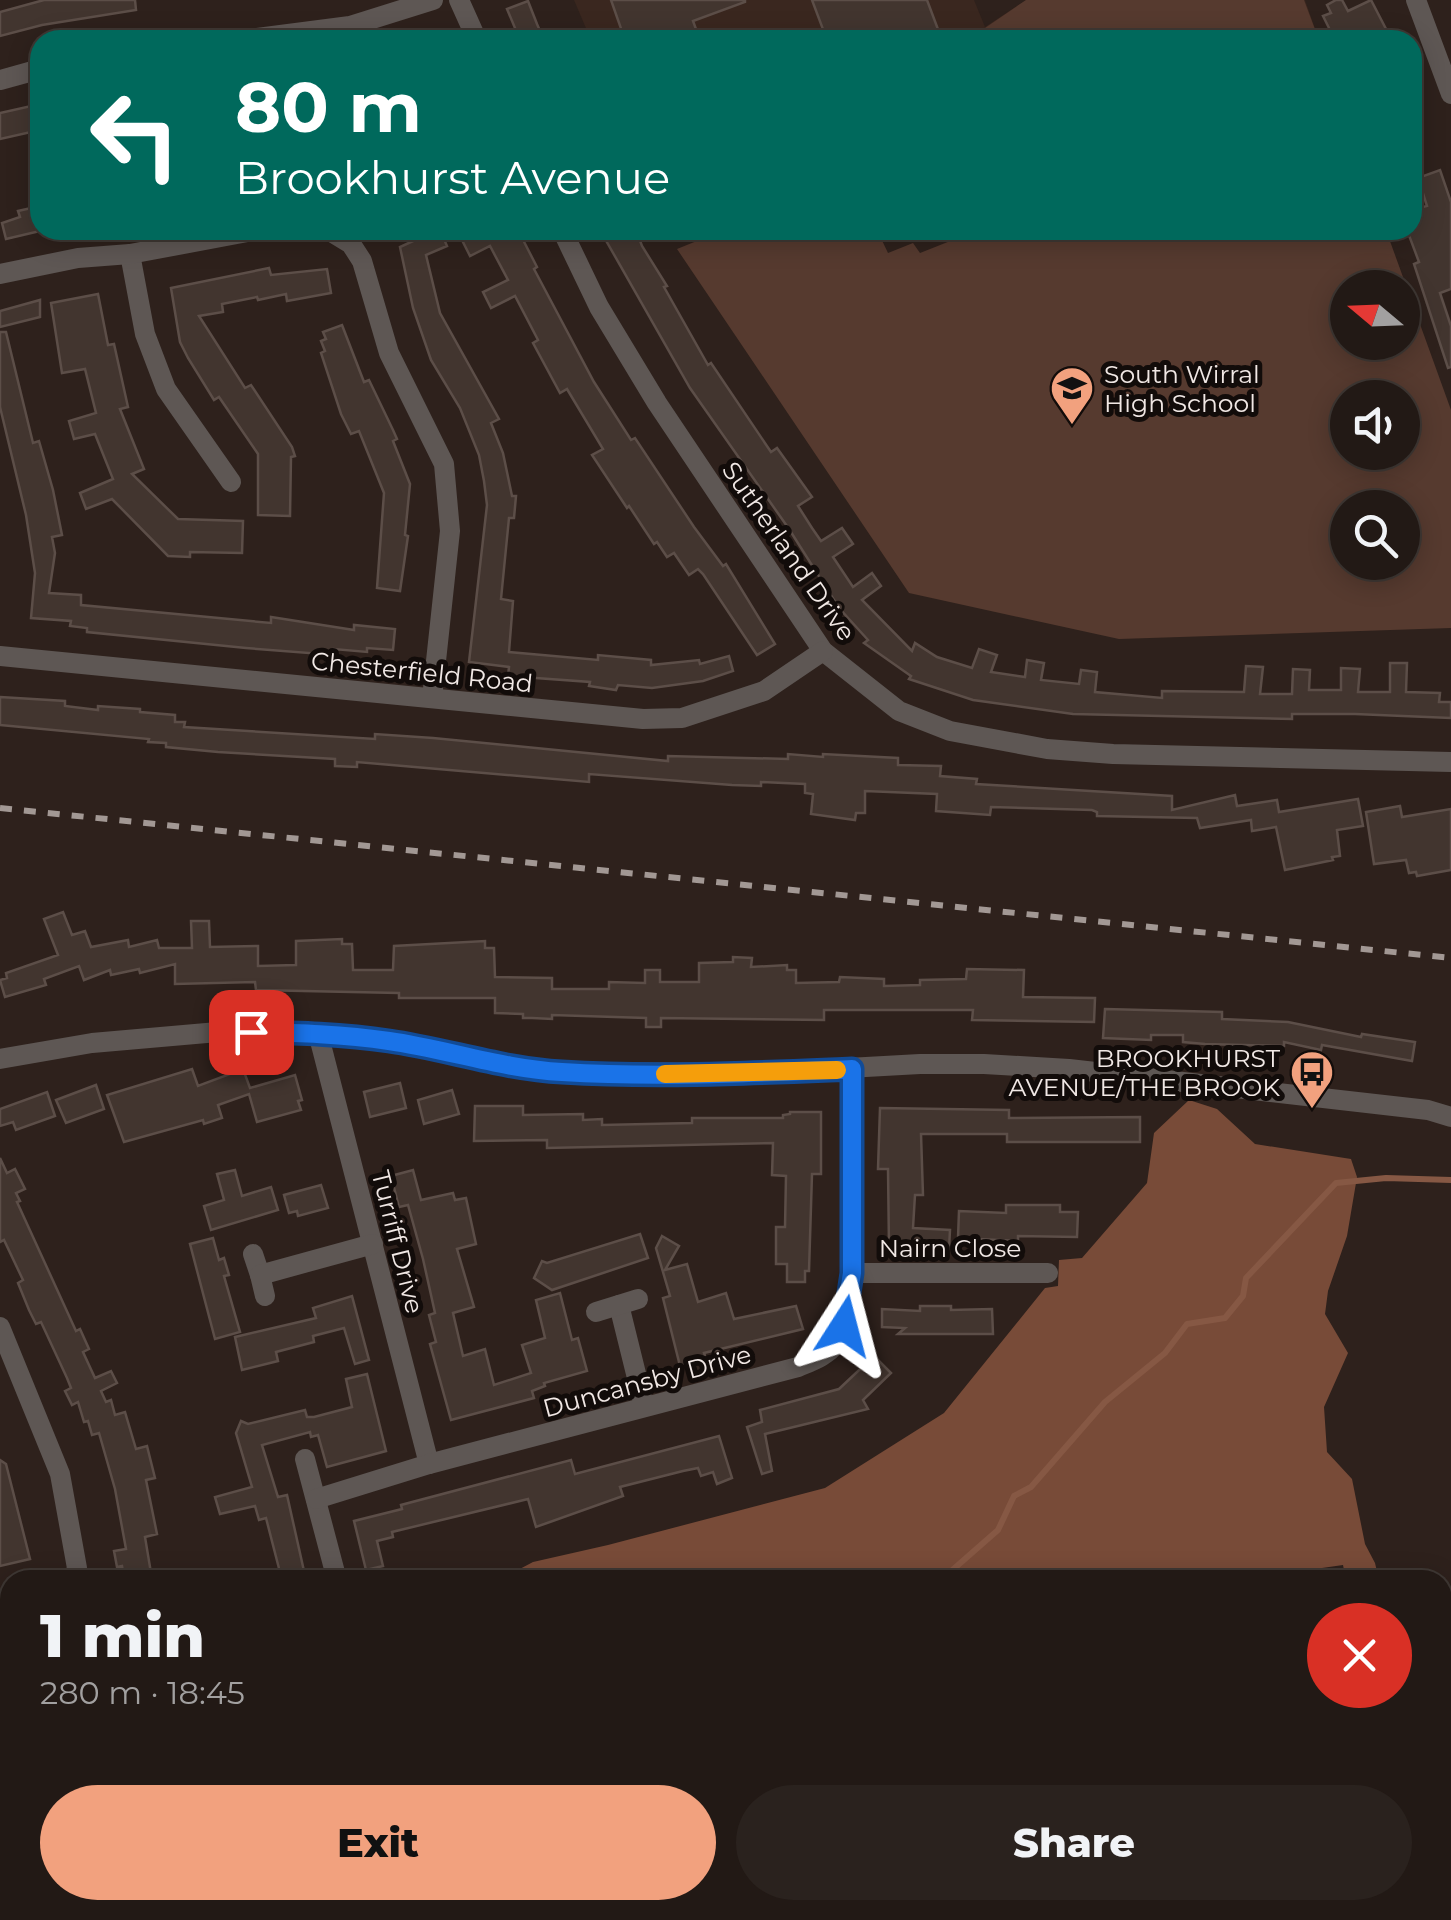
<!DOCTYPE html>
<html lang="en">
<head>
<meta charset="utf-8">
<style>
  :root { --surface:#221915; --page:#2a221e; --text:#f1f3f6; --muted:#a2a0a0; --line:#3f3834; --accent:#f2a17e }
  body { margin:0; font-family:Montserrat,sans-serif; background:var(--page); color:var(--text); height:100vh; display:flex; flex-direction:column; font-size:38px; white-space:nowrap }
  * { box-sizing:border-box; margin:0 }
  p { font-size:32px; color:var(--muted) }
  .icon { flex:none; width:55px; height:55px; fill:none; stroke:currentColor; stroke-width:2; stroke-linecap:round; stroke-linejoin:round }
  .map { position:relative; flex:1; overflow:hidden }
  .drawer { position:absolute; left:0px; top:1570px; width:1452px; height:350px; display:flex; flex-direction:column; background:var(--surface); border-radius:30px 30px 0 0; box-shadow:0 5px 25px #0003,0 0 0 2px var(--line) }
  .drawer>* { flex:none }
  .banner { position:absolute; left:30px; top:30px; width:1392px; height:210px; border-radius:30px; box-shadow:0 5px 25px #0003,0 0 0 2px var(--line); background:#00695c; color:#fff; overflow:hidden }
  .needle { width:65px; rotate:289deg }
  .fabs { position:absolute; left:1330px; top:270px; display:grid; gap:20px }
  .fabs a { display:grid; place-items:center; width:90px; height:90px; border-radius:50%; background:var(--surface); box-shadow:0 5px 25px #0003,0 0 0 2px var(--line); font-size:50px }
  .pin { position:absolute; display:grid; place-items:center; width:85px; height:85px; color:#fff; margin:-42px; border-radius:20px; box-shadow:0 5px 15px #0006 }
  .me { position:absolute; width:110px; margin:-55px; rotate:9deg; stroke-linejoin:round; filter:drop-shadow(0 0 8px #0008) }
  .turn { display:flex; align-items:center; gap:35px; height:210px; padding:0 40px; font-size:45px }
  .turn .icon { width:130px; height:130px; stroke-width:2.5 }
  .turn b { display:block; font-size:70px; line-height:85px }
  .round { display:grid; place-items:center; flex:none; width:105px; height:105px; border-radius:52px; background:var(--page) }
  .head { display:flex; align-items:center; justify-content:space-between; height:170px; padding:0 40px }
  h1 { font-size:60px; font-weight:800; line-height:75px }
  .action { display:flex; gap:20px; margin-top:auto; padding:20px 40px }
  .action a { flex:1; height:115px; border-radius:60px; background:var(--accent); color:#111; font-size:40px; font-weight:800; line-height:115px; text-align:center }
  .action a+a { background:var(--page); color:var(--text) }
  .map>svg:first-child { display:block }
  .built { fill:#3a271f }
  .green { fill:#563a2f; fill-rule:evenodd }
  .forest { fill:#784b38 }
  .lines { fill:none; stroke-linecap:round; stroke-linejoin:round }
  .stream { stroke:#865844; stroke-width:6 }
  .building { fill:#42352f; stroke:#5c4e48; stroke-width:2.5 }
  .street { stroke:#5e5754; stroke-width:20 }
  .rail { stroke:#a29894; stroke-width:6; stroke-dasharray:12 12; stroke-linecap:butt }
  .route-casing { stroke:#114b97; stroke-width:25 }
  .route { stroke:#1a73e8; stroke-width:18 }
  .slow { stroke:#f59e0b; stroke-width:18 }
  .labels { text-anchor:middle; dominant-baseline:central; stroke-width:10; stroke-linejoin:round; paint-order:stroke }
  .poi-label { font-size:25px; fill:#f1e8e5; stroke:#120c0a; text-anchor:start }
  .street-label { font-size:25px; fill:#f1e8e5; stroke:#120c0a }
</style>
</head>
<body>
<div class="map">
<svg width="1451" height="1920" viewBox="0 0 1451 1920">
  <rect width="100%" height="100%" fill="#2e211c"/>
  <polygon class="built" points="574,0 974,0 985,27 1026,0 1305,0 1319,40 591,40"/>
  <g class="green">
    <polygon points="1026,0 1304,0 1319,40 990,40 985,28"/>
    <path d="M724,230h153l11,23 25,-10 7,10 58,-23h408l65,180v218l-332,11 -210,-46 -232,-344zM1348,288h54v54h-54zM1348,398h54v54h-54zM1348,508h54v54h-54z"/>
  </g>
  <g class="forest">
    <polygon points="1189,1100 1217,1109 1255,1144 1351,1159 1357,1177 1347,1236 1328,1291 1325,1314 1348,1353 1324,1407 1327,1452 1352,1479 1365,1544 1375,1563 1379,1580 1346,1580 1343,1565 1315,1569 1300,1580 499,1580 533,1562 608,1545 825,1488 944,1413 1045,1288 1058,1286 1059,1260 1082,1258 1147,1183 1154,1133"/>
    <polygon points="0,1843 10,1856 10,1910 51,1910 55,1916 70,1920 0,1920"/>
    <polygon points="114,1910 353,1910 350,1920 103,1920 110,1918"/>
    <polygon points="1324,1910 1442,1910 1445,1920 1320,1920"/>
  </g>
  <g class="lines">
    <g class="stream">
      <polyline points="941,1580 998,1530 1014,1496 1031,1487 1105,1402 1165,1353 1187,1324 1225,1318 1243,1296 1246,1278 1336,1183 1386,1178 1451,1180"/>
      <polyline points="141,1910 147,1920"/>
    </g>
  </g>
  <g class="building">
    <polygon points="44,0 135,0 136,10 42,25 0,36 0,12"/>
    <polygon points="611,0 745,0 745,2 693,21 700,40 625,40"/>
    <polygon points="812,0 927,0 939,32 917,40 827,40"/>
    <polygon points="1336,0 1342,0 1348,11 1371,0 1386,29 1364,40 1335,40 1323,16 1331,13 1327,5"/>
    <polygon points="528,1 537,24 544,40 520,40 507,9"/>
    <polygon points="40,104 40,130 0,139 0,113"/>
    <polygon points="1440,170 1451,202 1451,289 1440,293 1451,326 1451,367 1448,368 1414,264 1419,262 1407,230 1412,230 1412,210 1427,206 1418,178"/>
    <polygon points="40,206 40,231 6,239 2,223 20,217 18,211"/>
    <polygon points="437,230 440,230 447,246 426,255 440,313 499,419 491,423 503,453 512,496 516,496 514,518 509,518 501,599 513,601 509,652 598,660 598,655 651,660 651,665 699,660 700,664 729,656 733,671 703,681 652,688 618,685 616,690 589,686 590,682 508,676 509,667 469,662 487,505 484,481 479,455 460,408 431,360 413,308 400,247"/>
    <polygon points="482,230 524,230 519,232 537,267 534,269 594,382 631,440 635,438 694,527 723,566 726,564 775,644 757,655 703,574 698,569 689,575 674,553 667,557 657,542 654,544 629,506 627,508 592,455 603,449 567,389 560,393 533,343 538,340 515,296 491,308 483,292 508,280 490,246 470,256 462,240"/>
    <polygon points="600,230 636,230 642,246 667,286 664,287 708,365 711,363 771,452 777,448 812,497 798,506 812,528 821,541 842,528 853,544 833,557 853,587 872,573 881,586 862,600 912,651 915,643 937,657 972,668 979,649 997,655 991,672 1025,677 1027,660 1044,663 1041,680 1079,684 1081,670 1097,672 1095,692 1162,698 1162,691 1244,692 1246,666 1263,667 1260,694 1292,694 1293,669 1310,670 1309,690 1341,690 1341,668 1360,669 1358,692 1390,692 1390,663 1407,663 1406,692 1440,693 1439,702 1451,702 1451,718 1355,714 1292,714 1292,719 1073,714 973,700 909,679 911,676 864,643 868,640 839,608 789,529 690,388"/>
    <polygon points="269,268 271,275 327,269 331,293 287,301 286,294 258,300 257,297 222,304 223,312 199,316 245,388 251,385 292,447 295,456 291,457 290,516 258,515 258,454 219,397 214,400 188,358 180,342 171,288"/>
    <polygon points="98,294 108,345 114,344 128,407 120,409 144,469 132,474 178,519 243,521 242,553 190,552 190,557 168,556 112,499 86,509 80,493 113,479 95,434 74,439 69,421 96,413 85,369 62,373 51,303"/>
    <polygon points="40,300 40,317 0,327 0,311"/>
    <polygon points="342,325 364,382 369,380 393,430 397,439 393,441 410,484 405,535 408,536 400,591 377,588 384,493 359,431 351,434 341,414 321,353 325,351 321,341 326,339 323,332"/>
    <polygon points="0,332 6,332 33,443 39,441 53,490 62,535 52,537 55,553 49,593 81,595 81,605 271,623 271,617 354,630 354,625 395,629 393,650 367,648 367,652 334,649 334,655 246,648 87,632 87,628 70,626 71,621 31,618 35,573 26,515 0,407"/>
    <polygon points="0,697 65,701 65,706 98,710 98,706 140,709 140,712 175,715 175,722 185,722 184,727 375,739 375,734 433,738 668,761 668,756 788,759 788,754 823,757 823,754 898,758 898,765 941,766 940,776 977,779 976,784 1172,796 1172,810 1235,795 1237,806 1277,800 1279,812 1358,799 1363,826 1337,830 1340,856 1332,857 1333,860 1285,870 1276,827 1252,831 1251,820 1200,828 1197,818 1097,816 1097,812 1092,810 991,807 990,815 936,811 937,794 865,791 865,813 856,813 855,820 811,814 813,794 805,793 805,784 761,782 761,786 732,785 589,774 589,782 357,762 357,767 335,766 335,759 218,752 166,747 166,743 148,742 149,739 0,725"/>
    <polygon points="1400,806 1402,817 1451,809 1451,870 1417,876 1416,872 1409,873 1406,860 1374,864 1366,812"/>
    <polygon points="63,912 72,935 85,931 91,947 128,940 129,947 157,940 159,948 192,948 191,921 209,921 210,947 258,946 258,966 296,965 296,941 342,939 342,944 352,944 353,970 393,970 394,946 485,941 485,948 494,948 495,977 552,978 552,989 609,989 609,982 645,983 645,970 660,970 660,982 699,982 699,963 733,962 733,957 752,958 751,967 787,965 787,970 796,970 796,983 839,982 840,977 884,979 884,986 920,985 920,980 966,979 967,969 1024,970 1023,997 1095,998 1094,1022 972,1020 973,1010 824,1010 824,1020 661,1018 661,1027 646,1027 646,1018 552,1015 552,1019 532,1018 523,1018 523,1014 495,1013 495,998 399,998 399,993 256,990 255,982 175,984 175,964 140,973 139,969 111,975 110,970 84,980 79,966 44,979 46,985 5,997 0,980 7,978 6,973 58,955 44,919"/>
    <polygon points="1105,1009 1222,1012 1222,1019 1288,1022 1361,1037 1362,1034 1415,1042 1412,1061 1322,1045 1321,1050 1284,1042 1284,1046 1205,1044 1183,1042 1183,1035 1151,1035 1151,1040 1103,1038"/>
    <polygon points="192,1069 198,1086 243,1069 250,1088 295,1075 302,1100 298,1101 301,1110 257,1122 249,1094 218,1105 222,1118 204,1124 203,1120 124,1142 107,1095"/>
    <polygon points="400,1083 406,1108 370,1117 364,1092"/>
    <polygon points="96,1085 104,1109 66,1123 56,1100"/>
    <polygon points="452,1090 459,1114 424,1124 418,1100"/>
    <polygon points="47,1092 55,1116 16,1130 13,1122 0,1126 0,1109"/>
    <polygon points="475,1106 523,1106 523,1115 583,1114 583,1120 602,1119 602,1125 692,1123 692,1118 783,1118 783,1115 790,1114 790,1112 821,1112 821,1174 812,1174 809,1271 805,1271 805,1282 787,1282 787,1264 776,1264 776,1227 785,1227 786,1176 772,1175 773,1143 547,1148 547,1140 474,1141"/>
    <polygon points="880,1108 1009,1110 1009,1118 1140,1117 1140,1142 1007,1142 1007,1134 921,1134 923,1195 915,1195 913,1228 950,1230 949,1249 889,1247 888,1169 878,1169"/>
    <polygon points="0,1158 7,1173 15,1169 25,1189 16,1193 20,1201 17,1202 76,1331 80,1329 89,1349 83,1352 95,1378 111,1371 117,1383 101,1391 106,1402 111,1400 115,1415 125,1412 136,1449 147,1446 155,1478 146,1480 157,1534 145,1537 151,1573 124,1578 122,1566 117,1567 114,1551 126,1549 115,1489 99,1433 92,1435 88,1421 84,1422 78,1402 72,1405 65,1391 71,1388 67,1378 41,1322 36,1324 29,1310 18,1283 23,1280 4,1240 0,1242"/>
    <polygon points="235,1170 242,1196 271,1187 278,1210 211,1230 204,1206 224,1200 217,1174"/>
    <polygon points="413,1170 421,1200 453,1193 455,1200 466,1198 476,1244 457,1249 474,1307 453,1313 463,1356 485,1349 494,1385 531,1373 522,1345 545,1338 536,1300 560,1293 572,1340 578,1338 587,1371 544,1383 545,1386 532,1391 534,1398 451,1420 430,1344 436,1342 429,1315 435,1313 423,1259 408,1205 399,1207 391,1176"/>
    <polygon points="321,1185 328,1208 298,1216 297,1211 289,1213 284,1195"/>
    <polygon points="1006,1205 1060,1205 1060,1212 1078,1212 1077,1237 1018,1236 1018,1241 958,1238 959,1211 1006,1213"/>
    <polygon points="640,1234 648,1258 552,1290 534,1278 542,1261 547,1263"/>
    <polygon points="662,1236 679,1246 665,1270 687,1264 698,1302 726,1293 734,1319 796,1306 803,1329 704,1353 706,1359 680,1366 663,1298 670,1296 656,1248"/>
    <polygon points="213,1238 219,1260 224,1258 229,1275 224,1276 240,1332 215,1339 190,1244"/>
    <polygon points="352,1296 369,1360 355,1364 344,1328 313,1336 314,1342 276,1352 278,1361 242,1370 235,1337 316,1318 313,1308"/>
    <polygon points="920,1306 951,1306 951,1310 992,1309 993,1334 898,1334 905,1328 882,1327 882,1309 920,1311"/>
    <polygon points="874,1356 891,1373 863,1400 868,1409 765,1434 772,1471 762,1474 747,1427 762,1422 760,1410 839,1389"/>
    <polygon points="367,1374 386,1451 327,1467 318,1435 311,1437 310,1432 262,1445 278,1497 287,1495 306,1580 282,1580 266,1518 259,1520 255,1506 220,1514 215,1497 252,1487 236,1433 241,1421 248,1424 305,1410 307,1417 314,1417 352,1407 346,1379"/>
    <polygon points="719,1436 732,1478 717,1484 713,1472 701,1476 698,1468 683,1471 620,1487 623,1496 536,1527 528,1499 392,1532 393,1537 377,1541 383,1566 366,1570 354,1521 402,1509 401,1505 571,1460 575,1474"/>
    <polygon points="0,1460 6,1464 30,1559 0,1566"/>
  </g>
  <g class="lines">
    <g class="street">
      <polyline points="459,0 477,40"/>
      <polyline points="1416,0 1451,94"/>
      <polyline points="240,40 350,26 433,0"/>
      <polyline points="0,80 40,69"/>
      <polyline points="328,230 351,244 362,261 389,353 444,464 450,531 432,698"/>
      <polyline points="562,230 599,307 657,403 823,651 899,711 950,731 1047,749 1113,754 1451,762"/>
      <polyline points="130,254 145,334 166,389 231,482"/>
      <polyline points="0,274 78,258 130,254 258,230"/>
      <polyline points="0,656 643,719 682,718 764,691 823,651"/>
      <polyline points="318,1033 429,1464"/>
      <polyline points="0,1059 92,1043 218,1032 318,1033 390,1041 476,1060 559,1072 759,1073 920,1064 984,1064 1069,1069 1428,1110 1451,1117"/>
      <polyline points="253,1254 260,1275"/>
      <polyline points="853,1273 1048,1273"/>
      <polyline points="265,1296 260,1275 373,1244"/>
      <polyline points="619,1305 644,1406"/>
      <polyline points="596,1312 638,1299"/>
      <polyline points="0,1327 60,1474 77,1568 73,1580"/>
      <polyline points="305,1459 337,1580"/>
      <path d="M316,1499l113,-35 369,-97c14,-6 29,-11 39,-24 25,-33 15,-223 15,-274"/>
      <polyline points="0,1623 10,1621"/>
    </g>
    <polyline class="rail" points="0,808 1451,958"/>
  </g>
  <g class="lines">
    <g class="route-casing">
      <path id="route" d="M251,1032c46,1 92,2 138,9 57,8 114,28 173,31 96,6 194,1 290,-3v204l-8,53"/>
    </g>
    <use href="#route" class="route"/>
    <polyline class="slow" points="665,1074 837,1070"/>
  </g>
  <defs>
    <g id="school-pin" transform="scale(2.25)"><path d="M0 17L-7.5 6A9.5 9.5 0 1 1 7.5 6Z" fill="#f2a17e" stroke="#120c0a"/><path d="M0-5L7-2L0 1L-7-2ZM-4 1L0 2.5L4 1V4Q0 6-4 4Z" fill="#111"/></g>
    <g id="bus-pin" transform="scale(2.25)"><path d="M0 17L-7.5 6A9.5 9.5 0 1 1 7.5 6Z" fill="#f2a17e" stroke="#120c0a"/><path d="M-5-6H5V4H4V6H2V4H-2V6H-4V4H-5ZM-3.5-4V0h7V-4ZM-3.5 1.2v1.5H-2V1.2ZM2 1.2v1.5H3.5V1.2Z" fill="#111"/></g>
  </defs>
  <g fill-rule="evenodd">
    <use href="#school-pin" x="1072" y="388"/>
    <use href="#bus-pin" x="1312" y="1072"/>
  </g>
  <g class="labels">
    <g class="poi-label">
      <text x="1104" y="374">South Wirral<tspan x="1104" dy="29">High School</tspan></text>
      <text x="1280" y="1058" text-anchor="end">BROOKHURST<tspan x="1280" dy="29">AVENUE/THE BROOK</tspan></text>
    </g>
    <g class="street-label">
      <text transform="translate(789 551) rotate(55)">Sutherland Drive</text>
      <text transform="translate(422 672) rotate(6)">Chesterfield Road</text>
      <text transform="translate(398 1242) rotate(76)">Turriff Drive</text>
      <text x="950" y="1248">Nairn Close</text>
      <text transform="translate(647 1381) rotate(-15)">Duncansby Drive</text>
    </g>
  </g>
</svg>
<div class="fabs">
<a><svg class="needle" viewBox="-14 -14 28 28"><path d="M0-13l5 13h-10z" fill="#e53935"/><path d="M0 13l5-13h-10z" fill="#a2a0a0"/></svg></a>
<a><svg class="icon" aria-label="sound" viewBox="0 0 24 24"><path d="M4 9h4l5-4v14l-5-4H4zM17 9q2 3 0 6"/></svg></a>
<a><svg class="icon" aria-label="search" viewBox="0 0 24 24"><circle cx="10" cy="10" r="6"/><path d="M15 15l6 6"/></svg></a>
</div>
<div class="pin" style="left:251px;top:1032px;background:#d93025"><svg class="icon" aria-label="arrive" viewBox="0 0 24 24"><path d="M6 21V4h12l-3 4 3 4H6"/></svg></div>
<svg class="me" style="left:844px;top:1326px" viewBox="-20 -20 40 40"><path d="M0-17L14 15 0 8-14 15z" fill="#1a73e8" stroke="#fff" stroke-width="4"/></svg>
<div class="banner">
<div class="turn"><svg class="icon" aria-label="left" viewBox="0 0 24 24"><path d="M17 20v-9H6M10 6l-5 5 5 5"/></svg><div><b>80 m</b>Brookhurst Avenue</div></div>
</div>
<section class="drawer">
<div class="head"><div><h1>1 min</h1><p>280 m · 18:45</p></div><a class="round" style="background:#d93025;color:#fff"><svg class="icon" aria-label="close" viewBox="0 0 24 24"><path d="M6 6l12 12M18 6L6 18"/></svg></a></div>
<div class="action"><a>Exit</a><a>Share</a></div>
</section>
</div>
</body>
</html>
